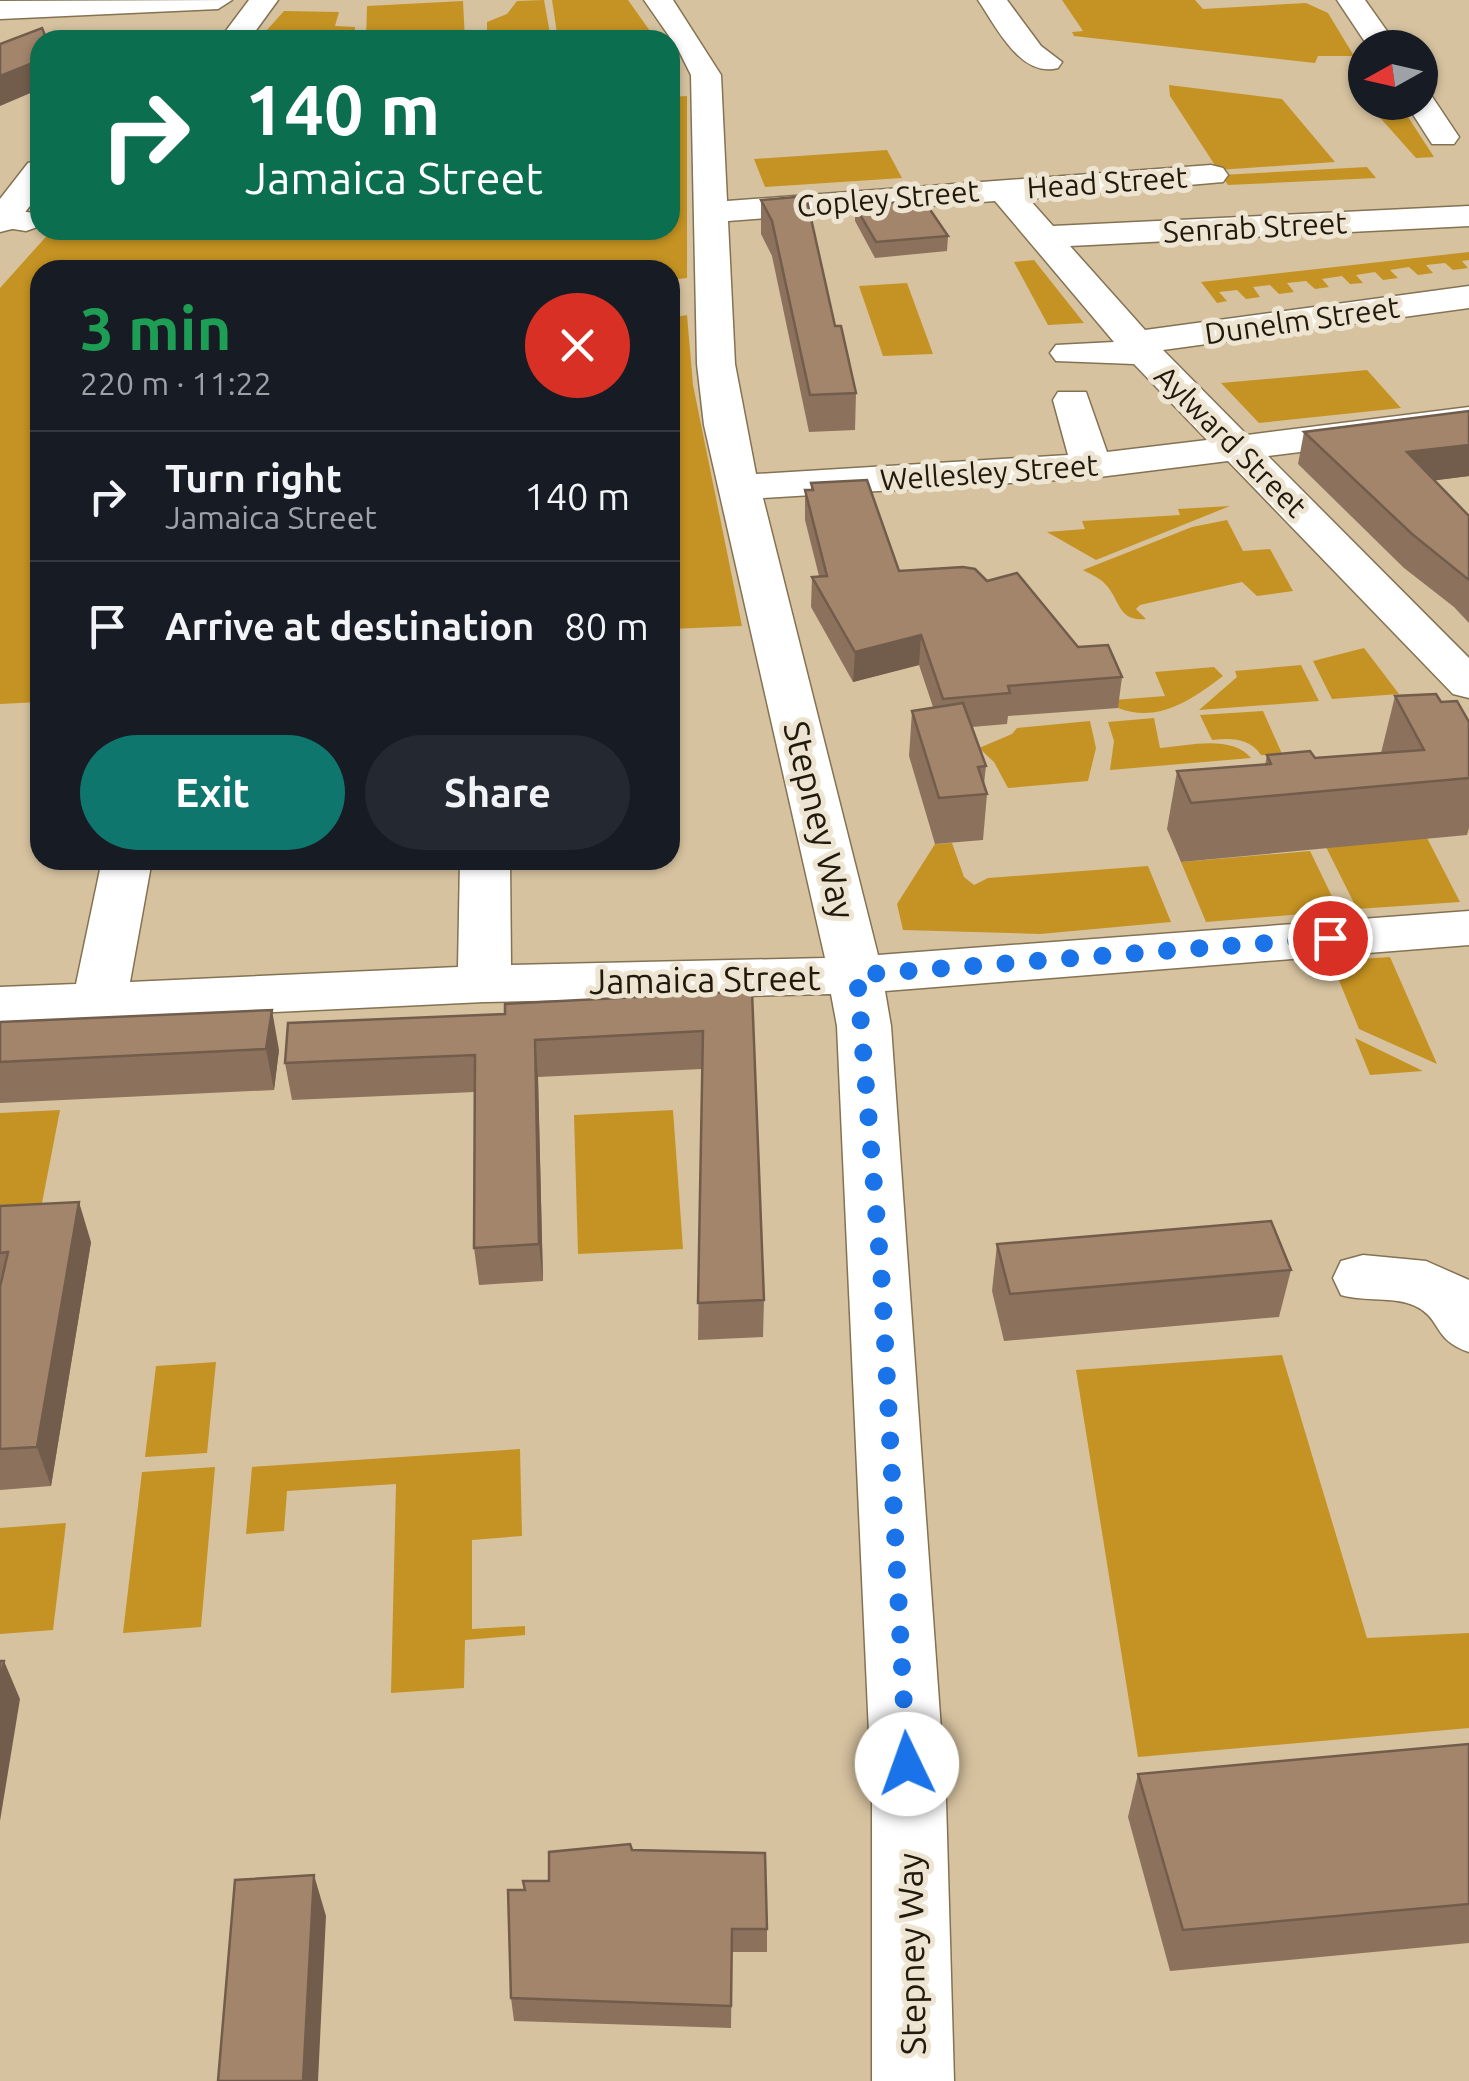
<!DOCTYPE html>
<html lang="en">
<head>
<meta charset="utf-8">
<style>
  :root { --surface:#171b24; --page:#242831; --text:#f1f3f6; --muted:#9ea1a6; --line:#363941; --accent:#0f766e }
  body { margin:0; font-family:Ubuntu,sans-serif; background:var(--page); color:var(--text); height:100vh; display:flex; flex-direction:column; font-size:38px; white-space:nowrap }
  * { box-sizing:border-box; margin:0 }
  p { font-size:32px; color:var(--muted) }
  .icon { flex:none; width:55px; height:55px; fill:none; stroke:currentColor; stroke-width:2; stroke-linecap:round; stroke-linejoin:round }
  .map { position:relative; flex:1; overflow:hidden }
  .sheet { position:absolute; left:30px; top:260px; width:650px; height:610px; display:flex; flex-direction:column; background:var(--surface); border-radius:30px; box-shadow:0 2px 8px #0004 }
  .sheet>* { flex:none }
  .hud { position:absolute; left:30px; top:30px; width:650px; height:210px; border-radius:30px; box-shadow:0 2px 8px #0004; background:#0b6e4f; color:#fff; overflow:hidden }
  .needle { width:65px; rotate:262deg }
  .fabs { position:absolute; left:1348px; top:30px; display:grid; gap:20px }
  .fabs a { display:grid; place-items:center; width:90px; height:90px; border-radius:50%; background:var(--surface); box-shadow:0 2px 8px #0004; font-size:50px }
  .pin { position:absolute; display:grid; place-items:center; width:85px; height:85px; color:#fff; margin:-42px; border:5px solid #fff; border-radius:50%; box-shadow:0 2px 10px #0007 }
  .me { position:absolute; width:110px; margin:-55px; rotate:357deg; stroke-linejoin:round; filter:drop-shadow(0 0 8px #0008) }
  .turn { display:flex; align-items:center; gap:35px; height:210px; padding:0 50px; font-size:45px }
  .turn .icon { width:130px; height:130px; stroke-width:2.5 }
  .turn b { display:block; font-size:70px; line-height:85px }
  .round { display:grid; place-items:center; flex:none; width:105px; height:105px; border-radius:52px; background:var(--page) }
  .head { display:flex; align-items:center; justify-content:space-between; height:170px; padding:0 50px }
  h1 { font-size:60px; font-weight:700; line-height:75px; color:#1e9e55 }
  .button { display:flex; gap:20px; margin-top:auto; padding:20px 50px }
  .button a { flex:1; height:115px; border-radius:60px; background:var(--accent); color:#fff; font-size:40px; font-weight:700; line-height:115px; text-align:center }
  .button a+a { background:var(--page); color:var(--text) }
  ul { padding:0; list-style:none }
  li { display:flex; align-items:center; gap:30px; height:130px; padding:0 50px; border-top:2px solid var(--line) }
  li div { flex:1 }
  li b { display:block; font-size:38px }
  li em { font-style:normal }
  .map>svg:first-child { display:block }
  .green { fill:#c59323 }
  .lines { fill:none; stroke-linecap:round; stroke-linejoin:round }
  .minor-casing { stroke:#847252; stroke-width:3 }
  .major-casing { stroke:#847252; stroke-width:3 }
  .minor { fill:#fff; fill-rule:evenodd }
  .major { fill:#fff; fill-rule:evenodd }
  .wall { fill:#8c725d }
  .shaded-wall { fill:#725d4c }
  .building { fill:#a3856c; stroke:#725d4c; stroke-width:2.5 }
  .route { stroke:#1a73e8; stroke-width:18; stroke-dasharray:0 32.4 }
  .labels { text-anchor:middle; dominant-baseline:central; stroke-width:10; stroke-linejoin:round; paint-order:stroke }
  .far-street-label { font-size:30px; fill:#21190c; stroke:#eee4d2 }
  .street-label { font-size:35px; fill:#21190c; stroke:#eee4d2 }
</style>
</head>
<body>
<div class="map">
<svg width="1469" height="2081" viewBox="0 0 1469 2081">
  <rect width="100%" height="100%" fill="#d6c29f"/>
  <g class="green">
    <polygon points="544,0 551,39 487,40 487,22 507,14 517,1"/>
    <polygon points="552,0 628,0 655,38 558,40"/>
    <polygon points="1062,0 1195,0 1203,9 1306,3 1328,13 1354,56 1318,56 1315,63 1074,36 1072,32 1083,31"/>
    <polygon points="463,1 465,40 366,40 367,6"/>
    <polygon points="284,11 339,12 335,26 355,27 355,40 258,40"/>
    <polygon points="1169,85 1282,99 1335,162 1218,170 1170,96"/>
    <polygon points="687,96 687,278 670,280 670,270 40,270 40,702 0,704 0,288 52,230 670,230 670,97"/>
    <polygon points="1367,103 1399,103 1434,157 1416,158"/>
    <polygon points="887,150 902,178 765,187 754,159"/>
    <polygon points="1367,167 1376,178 1228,185 1221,175"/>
    <polygon points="1469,252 1469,260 1462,261 1468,268 1453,270 1445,263 1426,265 1433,273 1418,275 1409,267 1390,270 1398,278 1383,280 1375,272 1356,275 1363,283 1350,284 1342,276 1322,279 1329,287 1315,289 1306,281 1287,283 1294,292 1279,294 1270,285 1253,287 1260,297 1246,299 1237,290 1219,292 1227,301 1217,303 1201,282"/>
    <polygon points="1034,260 1084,323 1048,325 1014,262"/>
    <polygon points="907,283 933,354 883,356 859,286"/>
    <polygon points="687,315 693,385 742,626 670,629 670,318"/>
    <polygon points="1367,370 1401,408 1259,423 1221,383"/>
    <polygon points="1230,506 1096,560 1047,532 1085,529 1082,521 1180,515 1178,509"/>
    <path d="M1227,520l16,31 27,-2 23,42 -36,5 -15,-14 -102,23 -4,4 10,10c-29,3 -25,-19 -41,-35 -5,-6 -15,-10 -22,-14l109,-43z"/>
    <polygon points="1364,648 1399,694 1332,699 1313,661"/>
    <polygon points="1301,665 1319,701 1199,710 1237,677 1235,671"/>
    <path d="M1214,667l9,9c-30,23 -65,48 -105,32l-4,-8 51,-4 -10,-24z"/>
    <path d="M1263,711l20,45 -22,-1c-12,-17 -29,-17 -49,-15l-12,-25z"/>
    <path d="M1154,718l6,30c28,-2 71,-14 91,10l-141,12 4,-29 -6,-19z"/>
    <polygon points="1090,721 1096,748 1088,781 1008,788 994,762 979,748 1012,734 1017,728"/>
    <polygon points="1427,838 1460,902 1357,909 1326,847"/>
    <polygon points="952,843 964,877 974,885 988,878 1148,866 1171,922 1040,934 903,930 897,904 935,844"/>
    <polygon points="1310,851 1339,911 1206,922 1181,862"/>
    <polygon points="1390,957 1437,1064 1359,1029 1331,961"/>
    <polygon points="1355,1038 1423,1071 1370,1075"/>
    <polygon points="60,1110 42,1203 0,1206 0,1113"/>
    <polygon points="673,1110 683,1249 578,1254 574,1115"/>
    <polygon points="1282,1355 1367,1638 1469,1633 1469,1728 1138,1757 1076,1370"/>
    <polygon points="216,1362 207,1453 145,1457 156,1366"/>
    <polygon points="520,1449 522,1536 472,1540 472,1629 525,1626 525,1635 465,1640 464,1688 391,1693 396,1484 287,1491 284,1531 246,1534 252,1467"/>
    <polygon points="215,1467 201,1627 123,1633 142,1472"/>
    <polygon points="66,1523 53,1630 0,1634 0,1528"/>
  </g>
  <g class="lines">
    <g class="minor-casing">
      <g id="minor">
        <polygon points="232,0 218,9 0,19 0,1"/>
        <path d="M644,0h29l48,75 6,126 484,-36 12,3 5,7 -5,7 -194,17 24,27 416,-20v20l-399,20 75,84 324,-44v22l-306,42 84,85 222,-28v24l-201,25 201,202v40l-16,-4 -225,-233 -137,17 -328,20 115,457 591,-44v34l-584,46 6,35 55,774 8,281h-82v-281l-35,-774 -6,-32 -347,8 -484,23v-38l76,-3 26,-124h50l-22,122 328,-15 2,-107h50l1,105 314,-7 -121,-533 -7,-61 -6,-289 -13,-26zM995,201l119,141 -58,3 -6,8 6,8 78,3 73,76 -100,12 -21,-60h-28l-5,8 15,55 -312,19 -21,-110 -7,-143z"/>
        <path d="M978,0h29l34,46 21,16 -4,6c-38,10 -62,-42 -80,-68z"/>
        <polygon points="1337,0 1365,0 1399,48 1369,48"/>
        <polygon points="1420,93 1431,95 1459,137 1454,144 1432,144 1405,102 1420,102"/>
        <polygon points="0,207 38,214 40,226 26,231 0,227"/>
        <path d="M1363,1255l63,6 43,19v72c-37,-12 -27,-34 -54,-46 -21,-10 -51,-4 -74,-11l-8,-17 8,-17z"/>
      </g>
    </g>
    <g class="major-casing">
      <g id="major">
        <polygon points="249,0 278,0 249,40 219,40"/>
        <polygon points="40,160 40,193 12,229 0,232 0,199 28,163"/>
      </g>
    </g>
    <use href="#minor" class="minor"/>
    <use href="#major" class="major"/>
  </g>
  <g class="wall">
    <polygon points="761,200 835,326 856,393 855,430 809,432 772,256 761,234"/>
    <polygon points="855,206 903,207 948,236 947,251 875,258 855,221"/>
    <polygon points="1304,432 1469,476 1435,480 1469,516 1469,623 1454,607 1404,568 1298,464"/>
    <polygon points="811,483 899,571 987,581 1122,677 1118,708 1008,716 1007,724 972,727 986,766 984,784 987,794 983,840 935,844 909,756 912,711 933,707 919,665 853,682 811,607 812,577 819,576 805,520 805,490 811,490"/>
    <polygon points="1395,696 1441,702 1469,722 1469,828 1467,835 1181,862 1167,829 1177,771 1265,765 1267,755 1315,758 1381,753"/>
    <polygon points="752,991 764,1300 763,1337 698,1340 702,1069 538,1077 543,1281 479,1285 474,1248 475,1092 292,1100 285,1063 505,1014"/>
    <polygon points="0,1022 279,1050 274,1090 0,1103"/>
    <polygon points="0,1206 91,1242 51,1486 0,1490"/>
    <polygon points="997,1244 1291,1270 1279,1317 1004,1341 992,1291"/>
    <polygon points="1469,1744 1469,1943 1170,1971 1128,1817 1138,1774"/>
    <polygon points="632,1850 767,1929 767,1952 732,1952 731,2028 514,2021 511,1998 524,1890"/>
  </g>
  <g class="shaded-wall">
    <polygon points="40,60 40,89 0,106 0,76"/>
    <polygon points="1469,445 1469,476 1400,485 1407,452"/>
    <polygon points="921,635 919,665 853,682 855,652"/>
    <polygon points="272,1010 279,1050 274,1090 266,1049"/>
    <polygon points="535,1040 538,1077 543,1281 539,1244"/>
    <polygon points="79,1202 91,1242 51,1486 37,1447"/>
    <polygon points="4,1661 20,1699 0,1821 0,1684"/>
    <polygon points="314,1875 326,1916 318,2081 303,2081"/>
  </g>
  <g class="building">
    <polygon points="42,28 47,40 40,40 40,60 0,76 0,44"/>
    <polygon points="806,196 835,326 841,326 856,393 810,395 772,221 761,200"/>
    <polygon points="900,202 903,207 927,205 948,236 876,242 855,206"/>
    <polygon points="1469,411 1469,445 1407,452 1469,516 1469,580 1412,534 1304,432"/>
    <polygon points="867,480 899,571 963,567 975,569 987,581 1017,573 1078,647 1108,645 1122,677 1008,686 1010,693 943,699 921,635 855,652 812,577 827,576 805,490 813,490 811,483"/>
    <polygon points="1436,694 1441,702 1457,701 1469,722 1469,778 1191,803 1177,771 1271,764 1267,755 1310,751 1315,758 1424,750 1395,696"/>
    <polygon points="963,703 986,766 978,767 987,794 939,798 912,711"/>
    <polygon points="752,991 764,1300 698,1303 703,1031 535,1040 539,1244 474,1248 475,1055 285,1063 288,1023 505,1014 505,1004"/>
    <polygon points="272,1010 266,1049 0,1062 0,1022"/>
    <polygon points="79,1202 37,1447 0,1449 0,1287 8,1252 0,1253 0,1206"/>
    <polygon points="1271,1221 1291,1270 1010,1294 997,1244"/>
    <polygon points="0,1661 4,1661 0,1684"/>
    <polygon points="1469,1744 1469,1904 1183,1930 1138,1774"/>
    <polygon points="630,1844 632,1850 765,1853 767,1929 732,1929 731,2006 511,1998 508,1890 525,1890 523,1881 549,1881 549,1852"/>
    <polygon points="314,1875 303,2081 218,2081 235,1880"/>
  </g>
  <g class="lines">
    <polyline class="route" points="907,1764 882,1284 857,975 1330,938"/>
  </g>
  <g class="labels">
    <g class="far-street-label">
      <text transform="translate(1107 182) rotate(-4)">Head Street</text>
      <text transform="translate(888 198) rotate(-5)">Copley Street</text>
      <text transform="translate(1255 227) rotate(-3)">Senrab Street</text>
      <text transform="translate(1302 320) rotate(-8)">Dunelm Street</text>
      <text transform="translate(1231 441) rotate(45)">Aylward Street</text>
      <text transform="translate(989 472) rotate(-4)">Wellesley Street</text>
    </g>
    <g class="street-label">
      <text transform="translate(820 820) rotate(76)">Stepney Way</text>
      <text transform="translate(705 979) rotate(-1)">Jamaica Street</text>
      <text transform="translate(911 1954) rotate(-91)">Stepney Way</text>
    </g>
  </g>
</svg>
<div class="fabs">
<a><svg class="needle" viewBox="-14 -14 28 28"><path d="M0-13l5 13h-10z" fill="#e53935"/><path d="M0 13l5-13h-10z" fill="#9ea1a6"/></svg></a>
</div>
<div class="pin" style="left:1330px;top:938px;background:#d93025"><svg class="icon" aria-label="arrive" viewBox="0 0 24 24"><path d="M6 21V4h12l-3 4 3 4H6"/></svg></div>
<svg class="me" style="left:907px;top:1764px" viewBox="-20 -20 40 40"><circle r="19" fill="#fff"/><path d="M0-13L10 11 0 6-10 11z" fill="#1a73e8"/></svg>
<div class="hud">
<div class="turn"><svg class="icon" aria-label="right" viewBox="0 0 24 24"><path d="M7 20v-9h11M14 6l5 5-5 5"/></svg><div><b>140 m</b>Jamaica Street</div></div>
</div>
<section class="sheet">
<div class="head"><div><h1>3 min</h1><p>220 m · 11:22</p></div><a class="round" style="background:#d93025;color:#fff"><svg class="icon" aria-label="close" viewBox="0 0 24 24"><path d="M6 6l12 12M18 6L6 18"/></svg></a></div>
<ul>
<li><svg class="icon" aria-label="right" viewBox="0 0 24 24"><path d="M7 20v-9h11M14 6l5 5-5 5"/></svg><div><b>Turn right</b><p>Jamaica Street</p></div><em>140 m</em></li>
<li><svg class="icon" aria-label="arrive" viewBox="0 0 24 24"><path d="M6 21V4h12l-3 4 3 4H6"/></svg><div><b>Arrive at destination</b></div><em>80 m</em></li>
</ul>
<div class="button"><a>Exit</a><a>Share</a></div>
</section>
</div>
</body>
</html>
